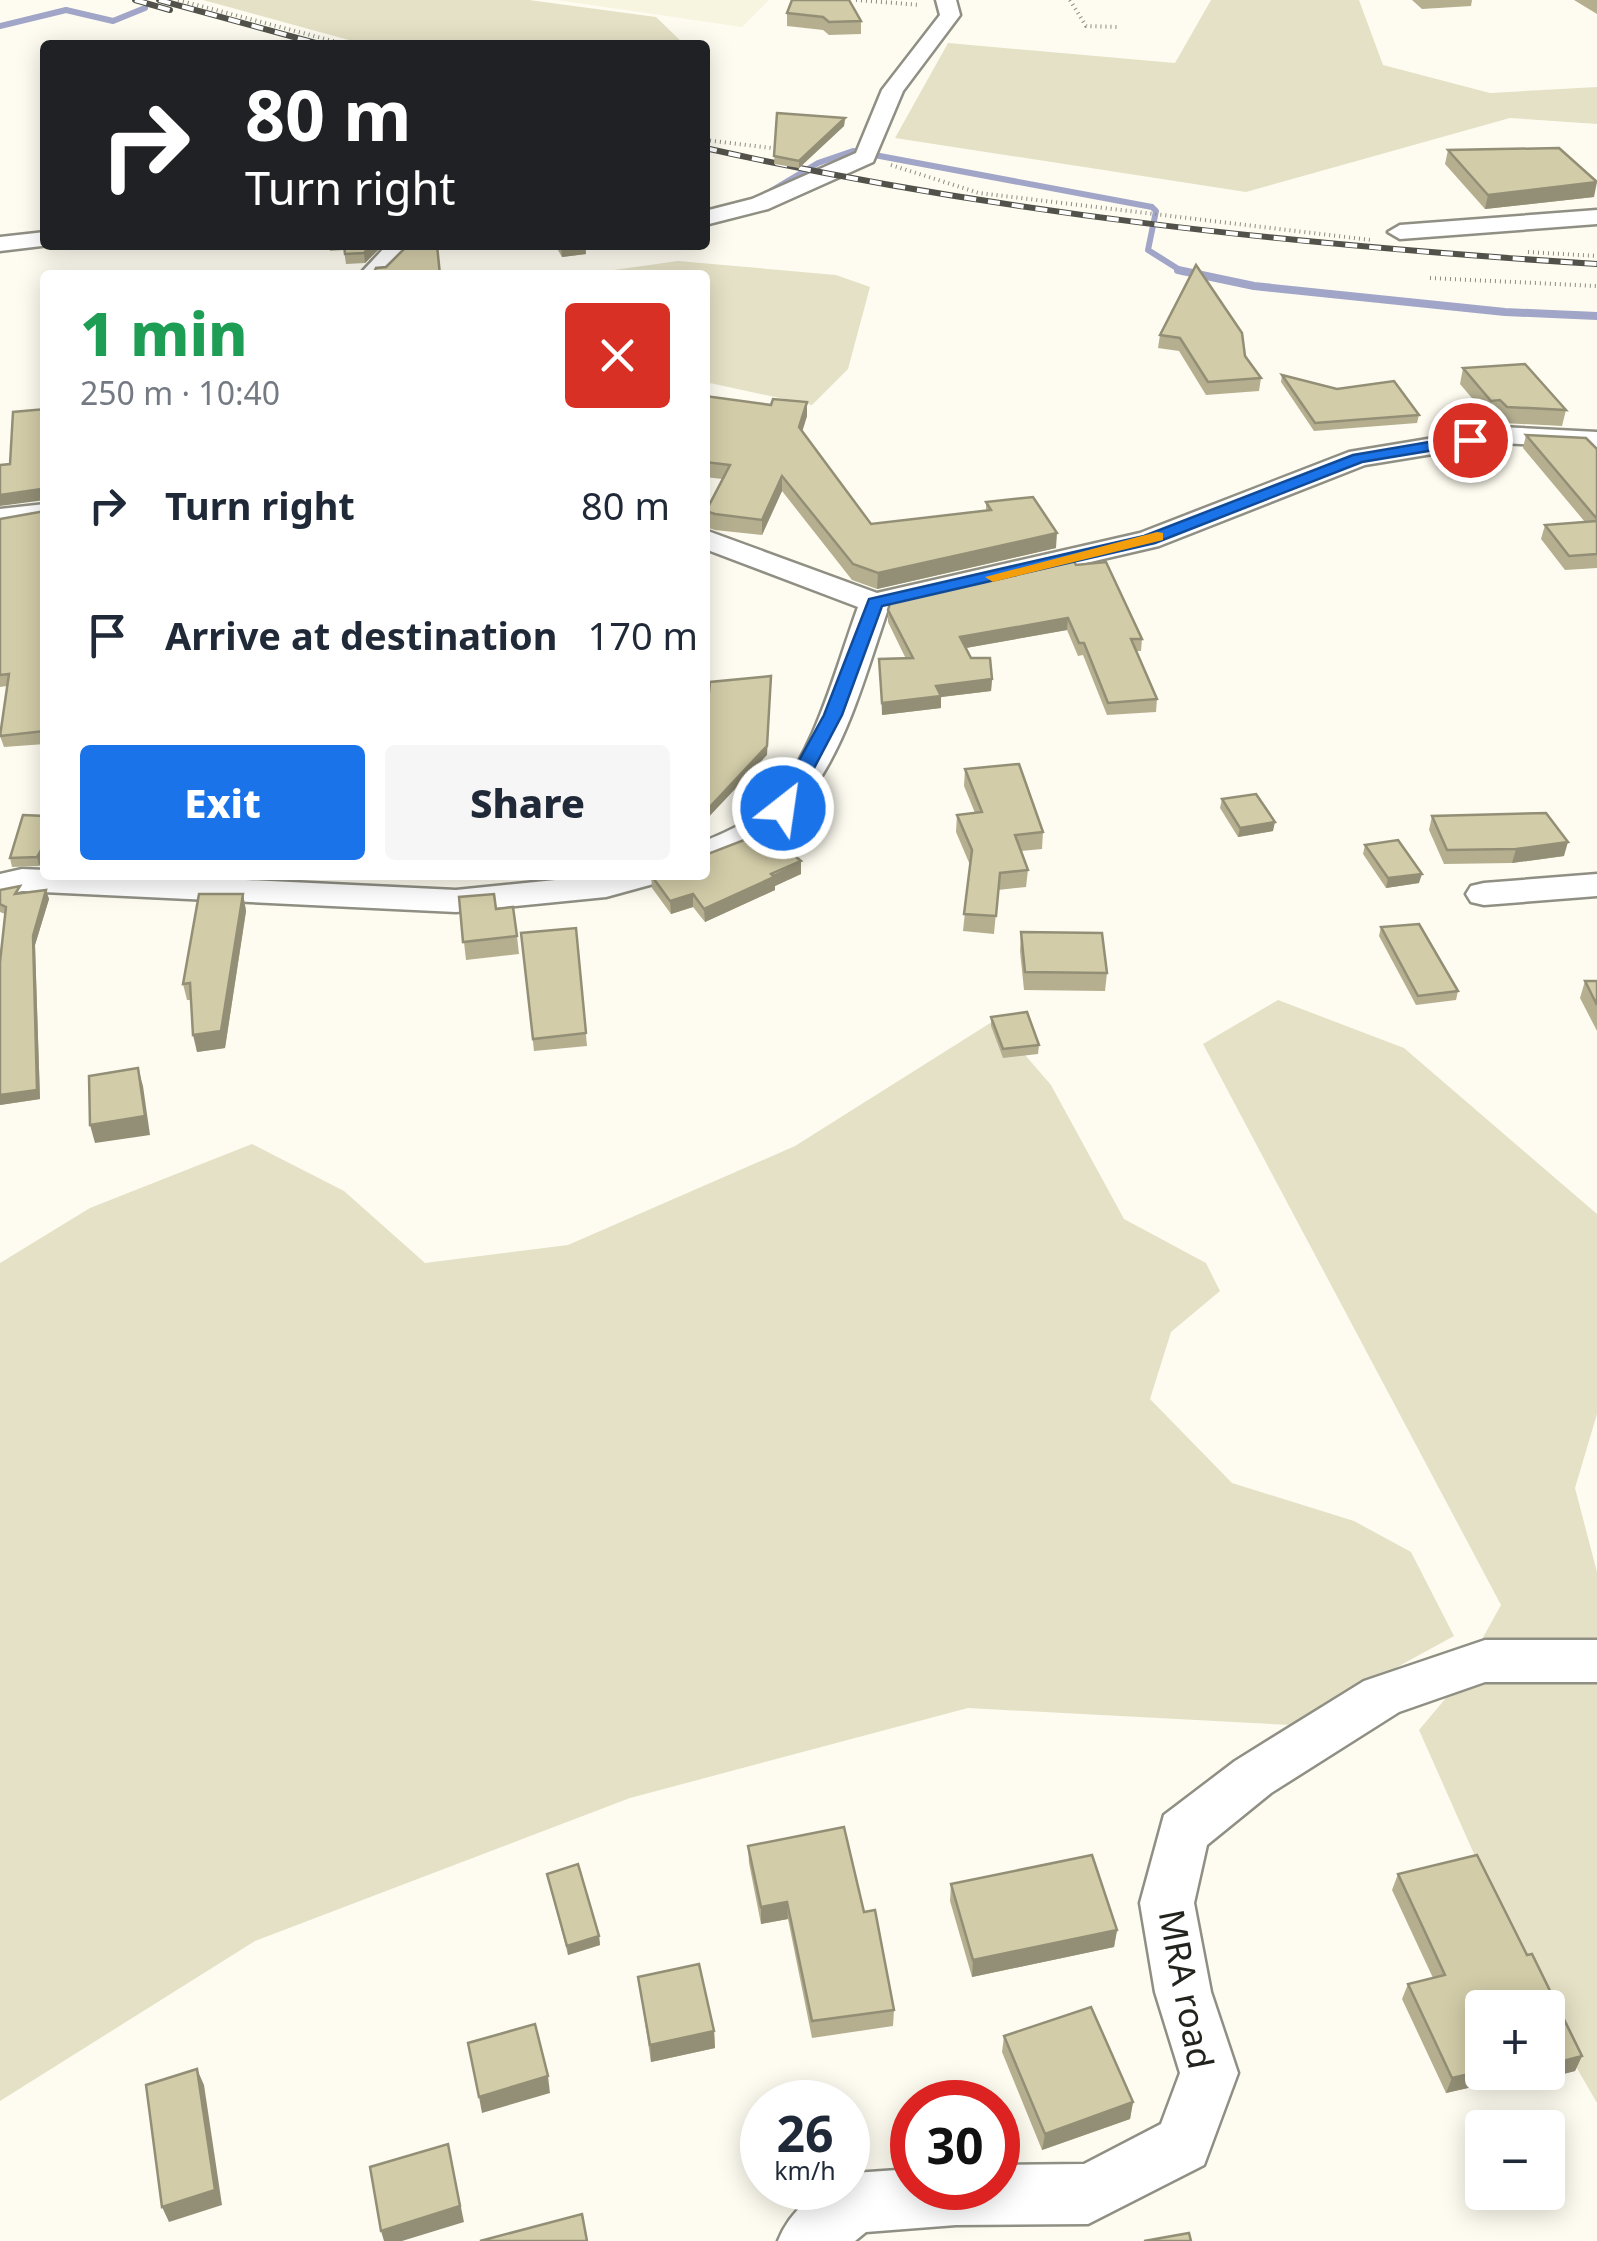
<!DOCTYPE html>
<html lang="en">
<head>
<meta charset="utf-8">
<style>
  :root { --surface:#fff; --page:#f6f6f7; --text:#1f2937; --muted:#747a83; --accent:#1a73e8 }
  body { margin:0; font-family:"Noto Sans",sans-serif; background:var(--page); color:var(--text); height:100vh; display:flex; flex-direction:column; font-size:38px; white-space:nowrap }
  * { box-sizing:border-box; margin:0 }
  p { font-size:32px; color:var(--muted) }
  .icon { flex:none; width:55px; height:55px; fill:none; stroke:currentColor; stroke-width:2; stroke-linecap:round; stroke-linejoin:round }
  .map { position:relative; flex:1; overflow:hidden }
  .drawer { position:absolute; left:40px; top:270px; width:670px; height:610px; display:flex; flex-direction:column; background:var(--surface); border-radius:10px; box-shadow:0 5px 25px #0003 }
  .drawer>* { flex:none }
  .top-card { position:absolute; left:40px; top:40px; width:670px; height:210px; border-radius:10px; box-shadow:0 5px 25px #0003; background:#202124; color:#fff; overflow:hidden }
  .controls { position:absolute; left:1465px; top:1990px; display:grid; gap:20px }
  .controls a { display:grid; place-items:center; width:100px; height:100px; border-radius:10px; background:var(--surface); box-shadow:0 5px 25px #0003; font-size:50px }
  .speed { position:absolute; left:740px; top:2080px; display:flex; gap:20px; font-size:50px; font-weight:700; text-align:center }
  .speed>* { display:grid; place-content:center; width:130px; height:130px; border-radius:50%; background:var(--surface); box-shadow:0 5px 25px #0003; line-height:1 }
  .speed small { font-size:25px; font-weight:400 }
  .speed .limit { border:15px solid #d22; background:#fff; color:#111 }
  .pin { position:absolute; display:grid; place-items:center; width:85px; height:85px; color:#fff; margin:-42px; border:5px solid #fff; border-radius:50%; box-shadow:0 2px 10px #0007 }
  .me { position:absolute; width:110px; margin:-55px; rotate:30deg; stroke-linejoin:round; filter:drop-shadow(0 0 8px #0008) }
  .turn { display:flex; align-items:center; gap:35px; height:210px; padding:0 40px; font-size:45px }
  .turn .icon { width:130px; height:130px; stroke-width:2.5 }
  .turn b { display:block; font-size:70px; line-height:85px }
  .round { display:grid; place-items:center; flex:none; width:105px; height:105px; border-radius:10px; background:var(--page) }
  .headline { display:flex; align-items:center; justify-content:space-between; height:170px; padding:0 40px }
  h1 { font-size:60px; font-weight:800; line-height:75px; color:#1e9e55 }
  .action { display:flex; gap:20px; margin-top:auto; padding:20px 40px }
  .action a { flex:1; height:115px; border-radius:10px; background:var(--accent); color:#fff; font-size:40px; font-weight:800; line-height:115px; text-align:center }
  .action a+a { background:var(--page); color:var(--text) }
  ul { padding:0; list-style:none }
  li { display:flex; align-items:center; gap:30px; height:130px; padding:0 40px }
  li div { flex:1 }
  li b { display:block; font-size:38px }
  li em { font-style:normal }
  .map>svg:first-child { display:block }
  .built { fill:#f7f4e0 }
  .green { fill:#e5e1c6 }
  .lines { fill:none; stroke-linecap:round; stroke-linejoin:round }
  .stream-far1 { stroke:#a1a5c7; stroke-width:6 }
  .stream { stroke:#a1a5c7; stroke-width:8 }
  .minor-casing { stroke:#908f84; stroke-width:5 }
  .path { stroke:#8d8c83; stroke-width:4; stroke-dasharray:1 4; stroke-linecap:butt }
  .minor { fill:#fff; fill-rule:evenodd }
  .rail-casing { stroke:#52524b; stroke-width:6 }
  .rail { stroke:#fff; stroke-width:4; stroke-dasharray:12; stroke-linecap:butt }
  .wall { fill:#b5af90; fill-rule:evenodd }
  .shaded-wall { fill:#938f76 }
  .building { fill:#d2cca8; stroke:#938f76; stroke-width:2.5 }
  .route { fill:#1a73e8; stroke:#114b97; stroke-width:2.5 }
  .slow { fill:#f59e0b }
  .labels { text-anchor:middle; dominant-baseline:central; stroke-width:9; stroke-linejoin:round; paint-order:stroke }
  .near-street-label { font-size:35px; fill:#23231e; stroke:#fff }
</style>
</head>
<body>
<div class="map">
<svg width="1597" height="2241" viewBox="0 0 1597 2241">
  <rect width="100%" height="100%" fill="#fefcf0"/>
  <polygon class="built" points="557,0 769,0 742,27"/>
  <g class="green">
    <polygon points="203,0 529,0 656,17 685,45 367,45"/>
    <polygon points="1211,0 1359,0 1383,65 1490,93 1597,87 1597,124 1510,118 1246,192 895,138 948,43 1175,63"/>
    <polygon points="678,261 836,275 870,287 848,369 812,405 705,382 705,275 578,275"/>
    <polygon points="1278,1000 1404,1048 1597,1214 1597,1414 1575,1488 1597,1572 1597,2103 1548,2018 1548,2008 1542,2007 1419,1730 1456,1686 1501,1605 1203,1044"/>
    <polygon points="995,1020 1051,1085 1124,1219 1206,1263 1220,1291 1171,1332 1150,1399 1232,1483 1354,1521 1411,1552 1454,1636 1291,1725 968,1708 630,1798 255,1941 0,2101 0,1263 90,1208 252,1144 344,1191 425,1263 568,1245 795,1146"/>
  </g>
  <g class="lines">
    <g class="stream-far1">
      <polyline points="0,26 66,10 113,21 145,8"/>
      <polyline points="771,191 818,163 853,151 1152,207 1156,211 1148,250 1183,272"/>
    </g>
    <polyline class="stream" points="1178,270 1254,286 1505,312 1597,316"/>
    <g class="minor-casing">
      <g id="minor">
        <polygon points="936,0 956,0 960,15 903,91 873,162 768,209 705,225 705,211 752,199 856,153 882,90 940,15"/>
        <polygon points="1597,210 1597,224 1400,239 1388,232 1400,225"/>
        <polygon points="45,232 45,245 50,245 0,251 0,237"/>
        <polygon points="387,245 430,245 404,255 385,275 359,275"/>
        <path d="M1500,427l97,5v16l-97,-5 -135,22 -206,81 -271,63c-36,104 -61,224 -183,255v-23c22,-9 44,-19 61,-35 47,-45 70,-139 92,-199l-153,-58v-19l172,63 263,-60 209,-81z"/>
        <polygon points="45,504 45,522 0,527 0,509"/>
        <polygon points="22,869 45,870 45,875 143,875 456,890 605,875 662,875 657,883 606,897 456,912 22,891 0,896 0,874"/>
        <polygon points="1597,874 1597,896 1484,905 1471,902 1466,894 1471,886 1484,883"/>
        <path d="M1485,1640h112v42h-112l-86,30 -128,81 -64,52 -13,58 17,89 27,81 -34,92 -116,59 -132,1 -90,7 -11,9h-77c12,-30 37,-53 70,-53v-12l6,-3 58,-4v19h86v-23l86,-1 77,-40 19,-51 -25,-81 -15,-89 24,-88 71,-54 129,-80z"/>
      </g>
    </g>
    <g class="path">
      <polyline points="178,0 348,45"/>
      <polyline points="856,0 920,5"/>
      <polyline points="1070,0 1086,26 1118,27"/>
      <polyline points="705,140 780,149"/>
      <polyline points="891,165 979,193 1371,240"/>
      <polyline points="1528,252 1597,256"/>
      <polyline points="1430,278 1597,286"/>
    </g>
    <use href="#minor" class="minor"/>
    <g class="rail-casing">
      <g id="rail">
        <polyline points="135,0 170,10"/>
        <polyline points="159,0 323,45"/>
        <path d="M705,148c295,66 591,97 892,116"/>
      </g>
    </g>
    <use href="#rail" class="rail"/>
  </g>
  <g class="wall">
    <polygon points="1412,0 1472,0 1471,6 1422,9"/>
    <polygon points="1574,0 1597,0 1597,14"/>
    <polygon points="852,5 861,21 861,34 829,35 823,30 787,26 787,13"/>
    <polygon points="777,113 845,118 844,126 799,168 774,164"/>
    <polygon points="1448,150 1594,197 1485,209 1445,164"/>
    <polygon points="329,245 383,245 365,263 346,264 344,250 330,251"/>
    <polygon points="555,245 585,245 586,254 562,257"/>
    <polygon points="1196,265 1245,356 1261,378 1259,391 1206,395 1179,351 1158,348 1160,335"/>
    <polygon points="1463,368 1566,410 1562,426 1503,423 1497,416 1488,417 1460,384"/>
    <polygon points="1282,375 1337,389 1419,415 1417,423 1314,431 1281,382"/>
    <polygon points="705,396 771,405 807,416 802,431 871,524 986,510 986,502 1056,548 877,589 852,580 782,491 762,535 715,530 706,527 706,511 722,479 705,477"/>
    <polygon points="1526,435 1597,449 1597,568 1565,570 1541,539 1545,525 1585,522 1523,448"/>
    <polygon points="45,511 45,744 4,747 0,736 7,686 0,687 0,519"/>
    <polygon points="1076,565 1142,639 1141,651 1136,651 1157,699 1156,712 1107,715 1083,655 1078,656 1067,630 966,648 971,658 992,679 991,691 941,697 941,708 882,715 879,659 906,659 888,622 888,610"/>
    <polygon points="965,769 1043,832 1042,849 1021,851 1028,870 1026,887 998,890 994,934 963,931 970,865 956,832 957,815 975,813 964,786"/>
    <polygon points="1222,799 1273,831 1238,837 1220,808"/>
    <polygon points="45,816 45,856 39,866 12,867 10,858"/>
    <polygon points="1432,816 1564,856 1512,863 1444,864 1429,830"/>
    <polygon points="1365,845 1419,883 1386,888 1363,854"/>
    <polygon points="801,874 775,886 775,890 705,922 693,907 671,914 652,888 651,875"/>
    <polygon points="0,890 22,893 46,890 49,899 35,945 40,1099 0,1105 0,962 5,914 0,912"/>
    <polygon points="243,894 246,911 225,1048 197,1052 191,1000 187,1000 183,984"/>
    <polygon points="459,897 496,909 517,936 519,954 466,960"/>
    <polygon points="1381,927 1458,991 1456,1000 1416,1005 1379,936"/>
    <polygon points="576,928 587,1046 534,1051 521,933"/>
    <polygon points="1021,932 1107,973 1105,991 1024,990 1020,951"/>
    <polygon points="1585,981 1597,981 1597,1031 1580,998"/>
    <polygon points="991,1017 1039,1045 1038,1054 1003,1058 991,1026"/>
    <polygon points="748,1846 864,1912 894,2010 893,2026 812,2038 788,1919 761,1924 749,1863"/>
    <path d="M1477,1855l50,100 5,-1 50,102 -7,15 -55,14 -4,-8 -70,16 -44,-94 6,-15 25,-6 -41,-88 6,-16zM1482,2008h66v64h-66z"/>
    <polygon points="547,1874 599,1936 600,1945 568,1955"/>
    <polygon points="951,1884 1117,1930 1114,1947 972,1977 950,1901"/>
    <polygon points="638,1977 714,2031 715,2048 651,2062"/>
    <polygon points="1004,2036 1133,2102 1130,2119 1042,2150 1002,2052"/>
  </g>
  <g class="shaded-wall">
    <polygon points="845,118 844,126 799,168 799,161"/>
    <polygon points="1597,182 1594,197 1485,209 1488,195"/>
    <polygon points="372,245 383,245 365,263 364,253"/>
    <polygon points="574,245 585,245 586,254 562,257 561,247"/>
    <polygon points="807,402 807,416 799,442 799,427"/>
    <polygon points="782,476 782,491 762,535 762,520"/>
    <polygon points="42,489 45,500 0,506 0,495"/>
    <polygon points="1057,533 1056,548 877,589 878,573"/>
    <polygon points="1068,618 1067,630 960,649 960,637"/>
    <polygon points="992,679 991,691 941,697 941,708 882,715 882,703 936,686"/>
    <polygon points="771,685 767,755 705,821 705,812"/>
    <polygon points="1275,822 1273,831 1238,837 1240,828"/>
    <polygon points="1568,842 1564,856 1512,863 1516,849"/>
    <polygon points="45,843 45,856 39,866 37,857"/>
    <polygon points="801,861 801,874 775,886 775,890 705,922 704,909"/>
    <polygon points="1422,874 1419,883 1386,888 1388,878"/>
    <polygon points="46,890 49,899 35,945 40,1099 0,1105 0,1095 33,936"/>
    <polygon points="243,894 246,911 225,1048 197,1052 193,1035"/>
    <polygon points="693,894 693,907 671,914 670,901"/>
    <polygon points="138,1068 143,1086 150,1135 95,1143 90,1125"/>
    <polygon points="787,1902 788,1919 761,1924 761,1907"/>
    <polygon points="1117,1930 1114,1947 972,1977 973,1960"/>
    <polygon points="599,1936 600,1945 568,1955 567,1946"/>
    <polygon points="714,2031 715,2048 651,2062 650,2045"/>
    <polygon points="1582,2056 1575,2071 1520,2085 1526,2072 1548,2072 1548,2065"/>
    <polygon points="197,2069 204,2085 222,2205 169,2222 162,2207"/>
    <polygon points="1482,2071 1482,2072 1518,2072 1516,2077 1446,2093 1452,2078"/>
    <polygon points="548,2076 550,2093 482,2113 479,2097"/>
    <polygon points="1133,2102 1130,2119 1042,2150 1045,2134"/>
    <polygon points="448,2144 464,2222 402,2241 384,2241 381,2231"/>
  </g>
  <g class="building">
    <polygon points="792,0 849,0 861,21 829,22 823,17 787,13"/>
    <polygon points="777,113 845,118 799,161 774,156"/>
    <polygon points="1559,148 1597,182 1488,195 1448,150"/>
    <polygon points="344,245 372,245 364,253 345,254"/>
    <polygon points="411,245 437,245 440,275 373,275 376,268 386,267 405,248"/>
    <polygon points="1196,265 1242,333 1245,356 1261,378 1208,382 1180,338 1160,335"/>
    <polygon points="1525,364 1566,410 1507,407 1500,400 1491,401 1463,368"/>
    <polygon points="1282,375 1337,389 1394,381 1419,415 1315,423"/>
    <polygon points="705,396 771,405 773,399 807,402 799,427 871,524 991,510 986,502 1033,497 1057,533 878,573 853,564 782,476 762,520 715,514 706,511 730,465 705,462"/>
    <polygon points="45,409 45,505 42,489 0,495 0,465 10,464 13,412"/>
    <polygon points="1526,435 1586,438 1597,449 1597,519"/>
    <polygon points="45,511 45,731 0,736 9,674 0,675 0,519"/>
    <polygon points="1597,521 1597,554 1569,556 1545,525"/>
    <polygon points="1072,558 1076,565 1106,562 1142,639 1131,639 1157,699 1108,703 1084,643 1079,643 1068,618 960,637 971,658 990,658 992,679 936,686 941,696 882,703 879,659 913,658 888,610 891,600"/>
    <polygon points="771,676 767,746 705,812 705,731 710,682"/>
    <polygon points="1019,764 1043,832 1015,835 1028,870 1000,873 996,916 964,914 972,850 957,815 982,812 965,769"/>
    <polygon points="1256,794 1275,822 1240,828 1222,799"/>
    <polygon points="1546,813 1568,842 1516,849 1447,850 1432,816"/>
    <polygon points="23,815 45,816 45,843 37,857 10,858"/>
    <polygon points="765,832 801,861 771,874 774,877 704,909 693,894 670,901 651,875 705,875 705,855"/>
    <polygon points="1398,840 1422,874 1388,878 1365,845"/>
    <polygon points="20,886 15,894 46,890 33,936 37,1090 0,1095 0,962 6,907 0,904 0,890"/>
    <polygon points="199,894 243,894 221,1031 193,1035 190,983 183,984"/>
    <polygon points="494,894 496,909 513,907 517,936 463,942 459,897"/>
    <polygon points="1419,924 1458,991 1418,996 1381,927"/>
    <polygon points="576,928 586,1033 533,1039 521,933"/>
    <polygon points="1021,932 1102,933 1107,973 1025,972"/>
    <polygon points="1585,981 1597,981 1597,1005"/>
    <polygon points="1027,1012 1039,1045 1003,1049 991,1017"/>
    <polygon points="138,1068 145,1116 90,1125 89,1076"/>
    <polygon points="844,1827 864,1912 875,1910 894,2010 812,2021 787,1902 761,1907 748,1846"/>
    <polygon points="1092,1855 1117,1930 973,1960 951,1884"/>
    <polygon points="1477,1855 1527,1955 1532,1954 1582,2056 1548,2065 1548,2008 1482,2008 1482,2071 1452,2078 1408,1984 1445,1975 1398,1874"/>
    <polygon points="578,1864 599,1936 567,1946 547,1874"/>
    <polygon points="699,1964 714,2031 650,2045 638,1977"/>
    <polygon points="1091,2007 1133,2102 1045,2134 1004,2036"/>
    <polygon points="535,2024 548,2076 479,2097 468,2043"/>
    <polygon points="197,2069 215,2190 162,2207 146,2085"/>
    <polygon points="448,2144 460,2206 381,2231 370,2167"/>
    <polygon points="582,2214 587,2241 480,2241"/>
    <polygon points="1189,2233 1191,2241 1144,2241"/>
  </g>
  <polygon class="route" points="1470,435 1478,440 1476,443 1362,462 1155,543 882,606 842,715 793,808 783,814 773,808 824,715 869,599 1144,536 1353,455"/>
  <polygon class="slow" points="1157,532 1163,533 1163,540 993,582 985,577"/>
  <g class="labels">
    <g class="near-street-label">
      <text transform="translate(1187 1989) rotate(79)">MRA road</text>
    </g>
  </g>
</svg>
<div class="controls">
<a>+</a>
<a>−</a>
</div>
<div class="speed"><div>26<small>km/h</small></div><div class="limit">30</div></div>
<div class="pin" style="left:1470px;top:440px;background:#d93025"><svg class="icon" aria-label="arrive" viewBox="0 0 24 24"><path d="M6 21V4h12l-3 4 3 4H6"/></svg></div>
<svg class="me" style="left:783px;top:808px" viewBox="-20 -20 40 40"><circle r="17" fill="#1a73e8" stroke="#fff" stroke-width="3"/><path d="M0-11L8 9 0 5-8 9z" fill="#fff"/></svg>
<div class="top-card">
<div class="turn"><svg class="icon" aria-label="right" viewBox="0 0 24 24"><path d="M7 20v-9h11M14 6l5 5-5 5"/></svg><div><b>80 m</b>Turn right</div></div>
</div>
<section class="drawer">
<div class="headline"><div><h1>1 min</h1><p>250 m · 10:40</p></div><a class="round" style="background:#d93025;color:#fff"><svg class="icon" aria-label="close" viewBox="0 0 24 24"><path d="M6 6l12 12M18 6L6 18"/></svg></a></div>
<ul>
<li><svg class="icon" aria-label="right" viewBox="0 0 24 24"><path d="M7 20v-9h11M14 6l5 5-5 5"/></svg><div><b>Turn right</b></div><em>80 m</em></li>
<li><svg class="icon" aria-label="arrive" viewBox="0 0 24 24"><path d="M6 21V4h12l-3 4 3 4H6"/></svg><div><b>Arrive at destination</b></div><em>170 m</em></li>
</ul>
<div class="action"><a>Exit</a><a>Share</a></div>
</section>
</div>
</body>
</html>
